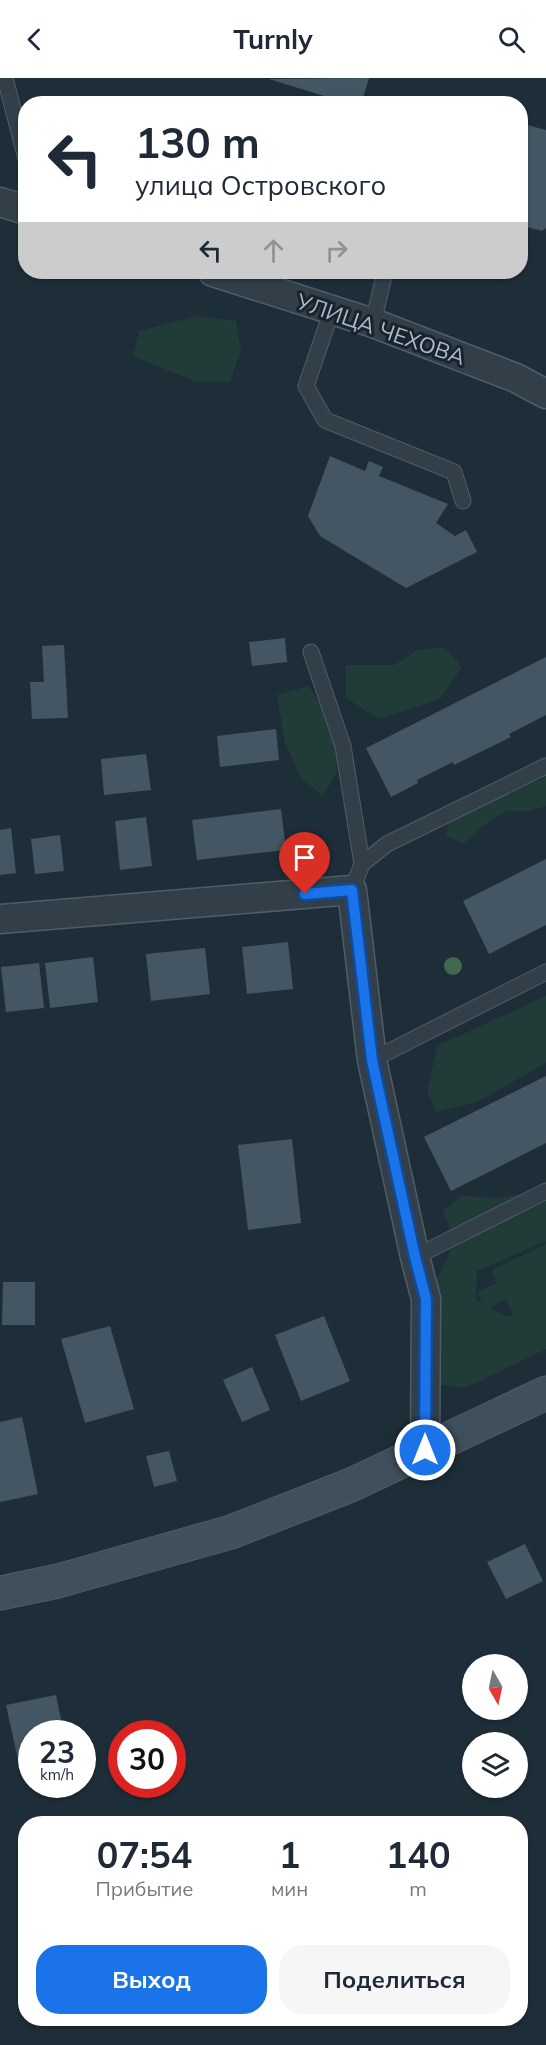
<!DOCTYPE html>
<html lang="ru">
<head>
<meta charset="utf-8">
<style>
  :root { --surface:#fff; --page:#f6f6f7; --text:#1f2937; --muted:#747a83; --accent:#1a73e8 }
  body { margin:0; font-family:Mulish,sans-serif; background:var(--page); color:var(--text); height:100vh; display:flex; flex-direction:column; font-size:22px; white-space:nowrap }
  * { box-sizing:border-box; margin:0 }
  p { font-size:20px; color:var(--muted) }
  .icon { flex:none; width:33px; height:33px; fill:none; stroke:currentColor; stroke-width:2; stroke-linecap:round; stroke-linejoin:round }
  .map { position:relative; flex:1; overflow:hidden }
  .drawer { position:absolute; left:18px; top:1738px; width:510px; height:210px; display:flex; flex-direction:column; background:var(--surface); border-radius:24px; box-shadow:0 2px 4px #0004 }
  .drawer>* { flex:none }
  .hud { position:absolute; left:18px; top:18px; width:510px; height:183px; border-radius:24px; box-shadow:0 2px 4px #0004; background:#fff; color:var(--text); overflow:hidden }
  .needle { width:39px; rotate:171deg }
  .buttons { position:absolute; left:462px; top:1576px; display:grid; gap:12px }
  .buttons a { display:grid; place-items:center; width:66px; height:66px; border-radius:50%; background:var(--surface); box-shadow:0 2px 4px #0004; font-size:30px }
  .speed { position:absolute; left:18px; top:1642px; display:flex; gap:12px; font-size:30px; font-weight:700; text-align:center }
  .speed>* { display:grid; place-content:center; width:78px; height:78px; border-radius:50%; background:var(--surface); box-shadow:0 2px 4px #0004; line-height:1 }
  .speed small { font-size:15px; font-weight:400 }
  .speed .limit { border:9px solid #d22; background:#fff; color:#111 }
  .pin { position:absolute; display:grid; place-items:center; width:51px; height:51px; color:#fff; margin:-62px -26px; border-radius:50% 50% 50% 0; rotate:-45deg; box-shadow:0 0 6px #0007 }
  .pin .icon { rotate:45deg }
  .me { position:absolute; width:66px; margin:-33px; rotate:0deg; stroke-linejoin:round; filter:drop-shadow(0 0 4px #0008) }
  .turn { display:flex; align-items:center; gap:21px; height:126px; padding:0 18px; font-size:27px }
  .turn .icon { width:78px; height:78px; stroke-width:2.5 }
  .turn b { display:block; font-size:42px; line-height:51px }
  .lanes { display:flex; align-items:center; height:57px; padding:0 18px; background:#0003; justify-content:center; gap:30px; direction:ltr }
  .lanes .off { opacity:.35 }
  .eta { display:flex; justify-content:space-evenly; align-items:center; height:102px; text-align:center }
  .eta b { font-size:36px; font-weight:700; line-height:42px }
  .cta { display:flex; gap:12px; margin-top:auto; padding:12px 18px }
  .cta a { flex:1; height:69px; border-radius:24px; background:var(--accent); color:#fff; font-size:24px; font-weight:700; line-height:69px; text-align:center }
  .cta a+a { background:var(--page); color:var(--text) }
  header { display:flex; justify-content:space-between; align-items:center; height:78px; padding:0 18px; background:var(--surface); font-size:27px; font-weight:700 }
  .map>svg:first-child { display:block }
  .green { fill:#213b39; fill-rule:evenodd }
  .building { fill:#445663 }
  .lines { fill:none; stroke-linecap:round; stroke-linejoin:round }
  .service-casing { stroke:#4f5d67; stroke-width:17 }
  .minor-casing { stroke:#4f5d67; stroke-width:31 }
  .secondary-casing { stroke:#4f5d67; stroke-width:35 }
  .service { stroke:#323f49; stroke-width:15 }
  .minor { stroke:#323f49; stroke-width:28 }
  .secondary { stroke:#3f4f5c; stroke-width:33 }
  .tree { fill:#436851 }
  .route-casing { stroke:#114b97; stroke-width:15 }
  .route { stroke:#1a73e8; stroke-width:10 }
  .labels { text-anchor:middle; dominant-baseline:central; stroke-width:6; stroke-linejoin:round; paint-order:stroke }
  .street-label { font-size:22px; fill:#acbac6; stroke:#17242d }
</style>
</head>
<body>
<header><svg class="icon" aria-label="back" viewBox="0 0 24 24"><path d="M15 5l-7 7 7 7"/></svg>Turnly<svg class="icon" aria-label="search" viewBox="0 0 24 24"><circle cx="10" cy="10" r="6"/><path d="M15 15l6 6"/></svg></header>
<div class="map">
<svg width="546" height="1967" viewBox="0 0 546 1967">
  <rect width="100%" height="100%" fill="#1e2e38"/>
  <g class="green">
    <polygon points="197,238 236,243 241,272 230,304 194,303 133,278 139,253"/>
    <polygon points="444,569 462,589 440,621 379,641 346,620 346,587 395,587 417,572"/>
    <polygon points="309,608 334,648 337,694 323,718 302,701 285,665 277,617"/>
    <polygon points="546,695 546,728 528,733 506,733 480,750 463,766 446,757 448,742 488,717 540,702"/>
    <polygon points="546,918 546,985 477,1024 437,1034 427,1014 437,968"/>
    <path d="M546,1103v60l-69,30 -1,29 6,3 -5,-11 20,-9 -5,-13 54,-26v105l-80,39 -29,-4 -4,-97 16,-32 3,-21 -9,-23 18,-15 38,2 36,-7zM506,1221l7,16 -6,2 -17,-9z"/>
  </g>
  <g class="building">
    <polygon points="369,0 361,26 350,26 269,1"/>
    <polygon points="520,45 546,52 546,150 542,153 520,147"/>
    <polygon points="330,378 365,393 369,383 383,389 379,398 448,426 436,445 455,458 466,452 477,474 406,510 320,458 308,438"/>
    <polygon points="285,560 287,584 252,588 249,564"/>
    <polygon points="64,567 68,640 32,641 30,604 44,604 42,568"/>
    <polygon points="546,579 546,637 509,656 511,659 454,687 453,684 417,702 418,705 391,719 366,670"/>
    <polygon points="276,651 279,682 220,689 217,658"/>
    <polygon points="146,676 151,712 104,717 101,681"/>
    <polygon points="281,731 286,772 197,782 192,742"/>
    <polygon points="146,739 152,788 120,792 115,743"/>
    <polygon points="11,750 16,795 0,797 0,752"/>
    <polygon points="60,757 64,793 35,796 31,761"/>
    <polygon points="546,781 546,847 489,876 463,823"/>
    <polygon points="288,864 293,911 247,916 242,869"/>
    <polygon points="205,870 210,916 151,923 146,876"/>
    <polygon points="93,879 98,924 50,930 45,885"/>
    <polygon points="39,885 44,930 6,934 1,889"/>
    <polygon points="546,998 546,1065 451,1113 424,1059"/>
    <polygon points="292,1061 301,1145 248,1152 238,1067"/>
    <polygon points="3,1204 35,1204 35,1247 2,1247"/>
    <polygon points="324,1238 350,1303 301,1323 275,1257"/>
    <polygon points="110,1248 134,1331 85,1345 61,1261"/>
    <polygon points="252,1289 270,1332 242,1344 223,1302"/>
    <polygon points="22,1339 38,1416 0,1424 0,1344"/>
    <polygon points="169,1373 177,1403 154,1409 146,1378"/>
    <polygon points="525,1466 543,1503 506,1521 487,1484"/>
    <polygon points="56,1617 64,1656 32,1656 32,1688 20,1691 6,1627"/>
  </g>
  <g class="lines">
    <g class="service-casing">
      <g id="service">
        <polyline points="5,0 26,81"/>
        <polyline points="332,232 306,308 325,342 454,394 463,423"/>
        <polyline points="373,245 385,194"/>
        <polyline points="311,574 343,668 362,786"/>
        <polyline points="352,812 362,786 387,766 546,688"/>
        <polyline points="372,982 546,894"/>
        <polyline points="415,1179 546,1113"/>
      </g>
    </g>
    <g class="minor-casing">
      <g id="minor">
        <polyline points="0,124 26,132"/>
        <polyline points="213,194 373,245 516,300 546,316"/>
        <polyline points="0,841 352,812 372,982 415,1179 426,1221 425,1372"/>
      </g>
    </g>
    <g class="secondary-casing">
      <polyline id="secondary" points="0,1515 58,1503 231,1454 351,1407 546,1315"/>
    </g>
    <use href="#service" class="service"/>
    <use href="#minor" class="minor"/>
    <use href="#secondary" class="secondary"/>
  </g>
  <circle class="tree" cx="453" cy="888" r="9"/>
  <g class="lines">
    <g class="route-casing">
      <polyline id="route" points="305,816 352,812 372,982 415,1179 426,1221 425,1372"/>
    </g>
    <use href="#route" class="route"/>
  </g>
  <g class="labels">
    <g class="street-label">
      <text transform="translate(381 251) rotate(19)">УЛИЦА ЧЕХОВА</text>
    </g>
  </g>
</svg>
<div class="buttons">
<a><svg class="needle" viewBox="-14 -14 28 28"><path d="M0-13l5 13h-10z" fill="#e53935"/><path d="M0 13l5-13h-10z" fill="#747a83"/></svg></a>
<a><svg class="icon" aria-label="layers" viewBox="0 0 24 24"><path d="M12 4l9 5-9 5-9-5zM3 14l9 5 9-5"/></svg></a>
</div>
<div class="speed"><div>23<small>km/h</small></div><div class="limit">30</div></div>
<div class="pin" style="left:305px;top:816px;background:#d93025"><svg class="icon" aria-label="arrive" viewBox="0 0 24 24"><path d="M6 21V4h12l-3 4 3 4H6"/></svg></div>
<svg class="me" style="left:425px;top:1372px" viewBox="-20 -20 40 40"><circle r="17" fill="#1a73e8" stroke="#fff" stroke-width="3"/><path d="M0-11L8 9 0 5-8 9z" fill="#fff"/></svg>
<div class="hud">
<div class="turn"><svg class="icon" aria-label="left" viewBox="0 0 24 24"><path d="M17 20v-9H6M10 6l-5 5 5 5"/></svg><div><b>130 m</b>улица Островского</div></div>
<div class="lanes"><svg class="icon" aria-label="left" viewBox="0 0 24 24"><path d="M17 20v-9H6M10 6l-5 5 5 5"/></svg><svg class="icon off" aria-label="ahead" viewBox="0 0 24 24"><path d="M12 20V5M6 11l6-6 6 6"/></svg><svg class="icon off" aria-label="right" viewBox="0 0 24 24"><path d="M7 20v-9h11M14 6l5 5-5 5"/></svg></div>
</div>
<section class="drawer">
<div class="eta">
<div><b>07:54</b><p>Прибытие</p></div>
<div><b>1</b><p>мин</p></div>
<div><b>140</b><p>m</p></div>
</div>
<div class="cta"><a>Выход</a><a>Поделиться</a></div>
</section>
</div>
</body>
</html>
